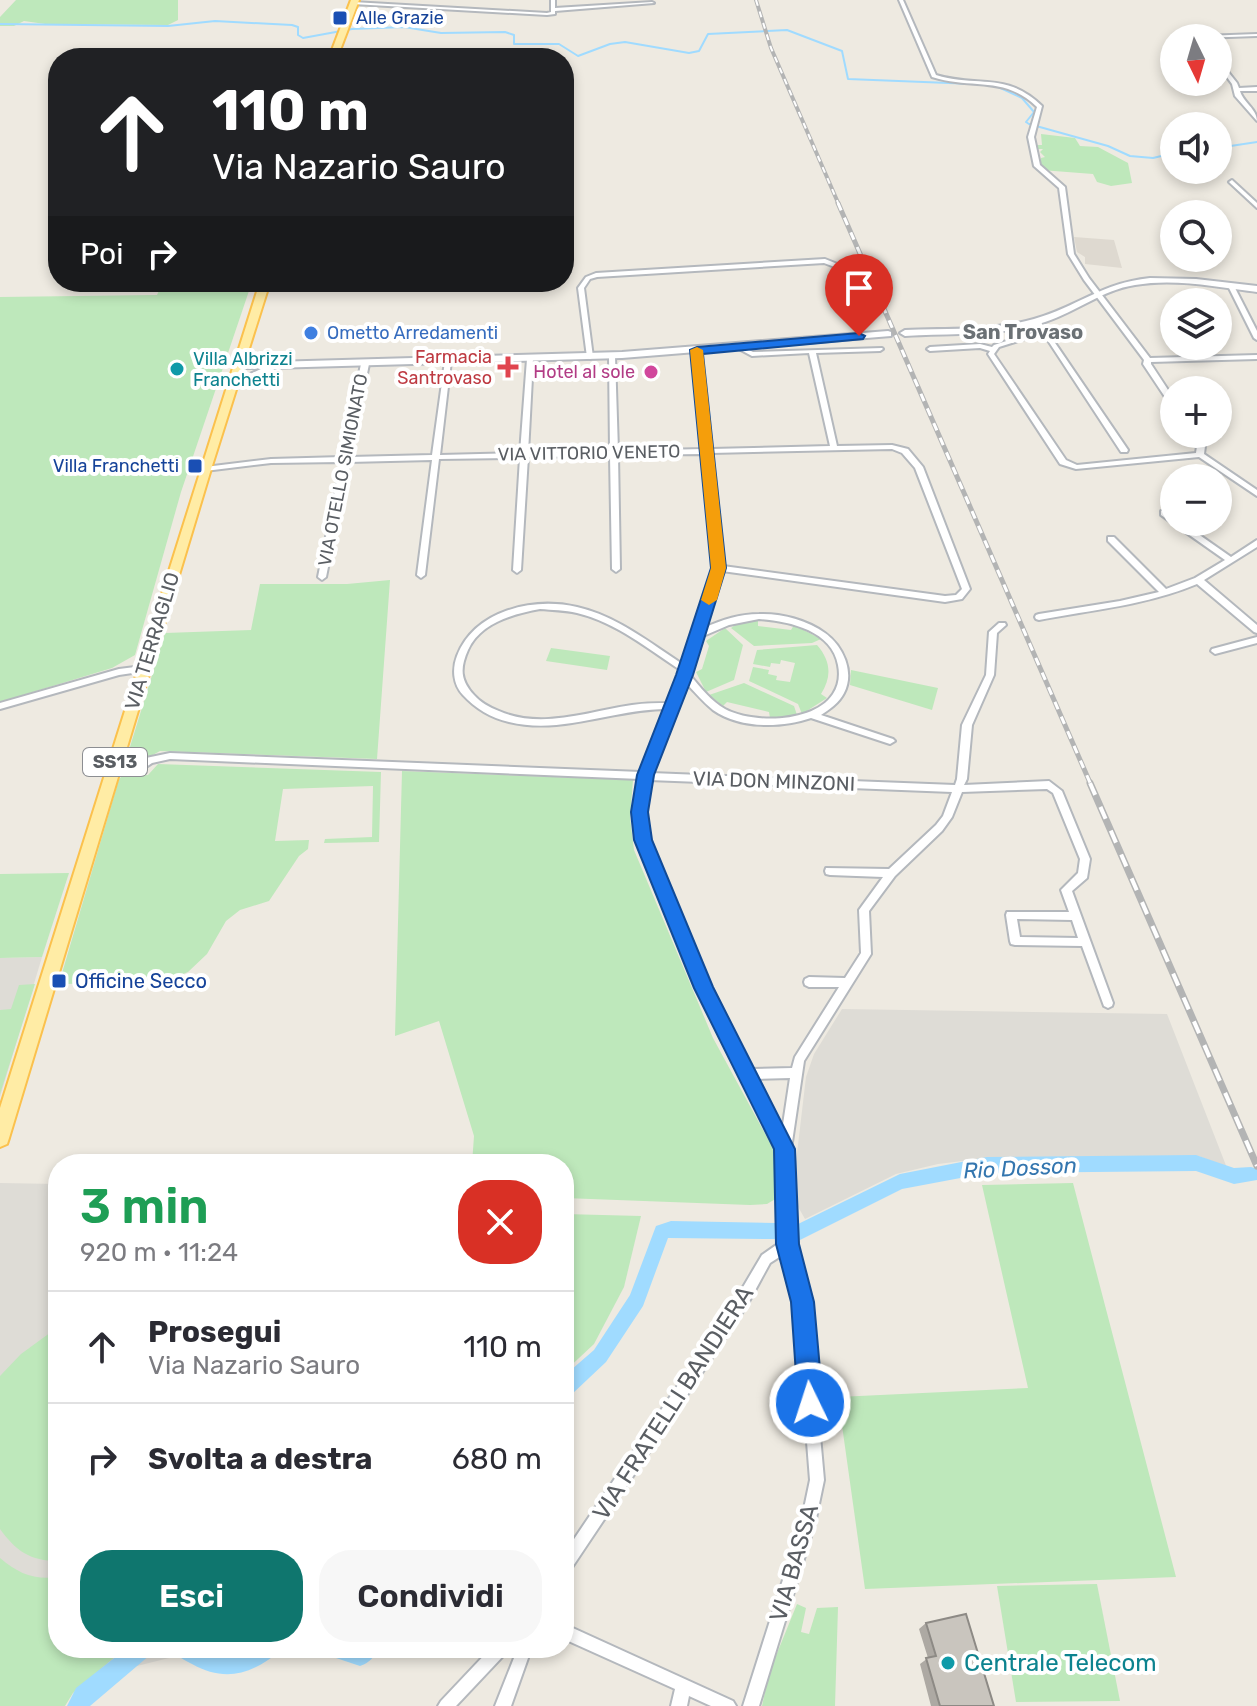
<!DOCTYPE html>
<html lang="it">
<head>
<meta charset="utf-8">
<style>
  :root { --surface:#fff; --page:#f7f7f7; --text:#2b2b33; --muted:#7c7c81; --line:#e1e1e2; --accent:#0f766e }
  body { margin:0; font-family:Rubik,sans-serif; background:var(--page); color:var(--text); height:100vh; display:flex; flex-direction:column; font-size:30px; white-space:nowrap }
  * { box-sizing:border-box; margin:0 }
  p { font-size:26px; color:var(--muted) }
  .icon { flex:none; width:44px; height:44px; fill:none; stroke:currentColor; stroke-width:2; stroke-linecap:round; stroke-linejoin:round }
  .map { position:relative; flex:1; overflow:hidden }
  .drawer { position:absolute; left:48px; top:1154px; width:526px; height:504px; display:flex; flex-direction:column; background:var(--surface); border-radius:32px; box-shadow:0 4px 12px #0003 }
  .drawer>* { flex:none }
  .banner { position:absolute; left:48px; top:48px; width:526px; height:244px; border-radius:32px; box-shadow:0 4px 12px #0003; background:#202124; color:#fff; overflow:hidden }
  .needle { width:52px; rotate:175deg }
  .buttons { position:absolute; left:1160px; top:24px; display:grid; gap:16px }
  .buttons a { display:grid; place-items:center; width:72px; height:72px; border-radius:50%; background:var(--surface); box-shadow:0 4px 12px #0003; font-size:40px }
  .pin { position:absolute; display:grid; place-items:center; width:68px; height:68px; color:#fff; margin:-82px -34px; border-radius:50% 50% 50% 0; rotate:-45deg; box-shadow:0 0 8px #0007 }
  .pin .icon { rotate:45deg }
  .me { position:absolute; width:88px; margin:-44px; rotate:356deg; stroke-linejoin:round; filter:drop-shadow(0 0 6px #0008) }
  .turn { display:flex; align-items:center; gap:28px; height:168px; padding:0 32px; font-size:36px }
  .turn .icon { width:104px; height:104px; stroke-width:2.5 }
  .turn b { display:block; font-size:56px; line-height:68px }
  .then { display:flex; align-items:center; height:76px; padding:0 32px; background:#0003; gap:16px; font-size:30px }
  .round { display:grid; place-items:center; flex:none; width:84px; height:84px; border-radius:32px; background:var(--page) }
  .headline { display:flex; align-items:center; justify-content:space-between; height:136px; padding:0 32px }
  h1 { font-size:48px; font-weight:600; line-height:60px; color:#1e9e55 }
  .cta { display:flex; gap:16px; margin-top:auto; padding:16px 32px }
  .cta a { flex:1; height:92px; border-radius:32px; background:var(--accent); color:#fff; font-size:32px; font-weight:600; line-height:92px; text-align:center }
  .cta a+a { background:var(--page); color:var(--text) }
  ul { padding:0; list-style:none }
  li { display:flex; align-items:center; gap:24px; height:112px; padding:0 32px; border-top:2px solid var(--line) }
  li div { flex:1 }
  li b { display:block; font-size:30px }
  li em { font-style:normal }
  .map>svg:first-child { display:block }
  .industrial { fill:#dedcd6 }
  .education { fill:#ded9d0 }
  .green { fill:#bee8bb }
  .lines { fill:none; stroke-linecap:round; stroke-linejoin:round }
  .stream { stroke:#a0dbff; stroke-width:2 }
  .canal { fill:#a0dbff; fill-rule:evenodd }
  .street-casing { stroke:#b4b8bd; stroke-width:4 }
  .secondary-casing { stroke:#b5b9bf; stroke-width:4 }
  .primary-casing { stroke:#fbc14d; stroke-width:4 }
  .street { fill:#fff; fill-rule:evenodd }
  .secondary { fill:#fff; fill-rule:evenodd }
  .primary { fill:#ffeca5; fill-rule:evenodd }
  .rail-far2-casing { stroke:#b3b4b4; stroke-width:4 }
  .rail-far1-casing { stroke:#b3b4b4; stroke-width:5 }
  .rail-casing { stroke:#b3b4b4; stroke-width:7 }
  .rail-far2 { stroke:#fff; stroke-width:2; stroke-dasharray:6; stroke-linecap:butt }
  .rail-far1 { stroke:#fff; stroke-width:3; stroke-dasharray:8; stroke-linecap:butt }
  .rail { stroke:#fff; stroke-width:4; stroke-dasharray:13; stroke-linecap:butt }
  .wall { fill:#ada9a3 }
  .building { fill:#c9c5be; stroke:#8d8a85; stroke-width:2 }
  .route { fill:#1a73e8; stroke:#114b97; stroke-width:2 }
  .slow { fill:#f59e0b }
  .transit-dot { fill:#1a4fb4; stroke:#fff; stroke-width:3 }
  .shop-dot { fill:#3f7fe0; stroke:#fff; stroke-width:3 }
  .health-dot { fill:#e0444e; stroke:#fff; stroke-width:3 }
  .culture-dot { fill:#0f9aa8; stroke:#fff; stroke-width:3 }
  .hotel-dot { fill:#d1479c; stroke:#fff; stroke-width:3 }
  .labels { text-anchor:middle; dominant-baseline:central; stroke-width:8; stroke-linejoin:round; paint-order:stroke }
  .far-transit-label { font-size:18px; fill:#164399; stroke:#fff; text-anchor:start }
  .far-shop-label { font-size:18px; fill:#366cbe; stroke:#fff; text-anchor:start }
  .far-health-label { font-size:18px; fill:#be3a42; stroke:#fff; text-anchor:end }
  .far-culture-label { font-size:18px; fill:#0d838f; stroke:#fff; text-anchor:start }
  .far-hotel-label { font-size:18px; fill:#b23c85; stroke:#fff; text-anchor:end }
  .far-street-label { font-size:18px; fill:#5a5e63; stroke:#fff }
  .shield { fill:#fff; stroke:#8c8e92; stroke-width:2 }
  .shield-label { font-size:18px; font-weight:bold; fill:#5a5e63 }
  .far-quarter-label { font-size:20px; font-weight:bold; fill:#6b7175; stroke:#fff }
  .street-label { font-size:20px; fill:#5a5e63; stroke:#fff }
  .transit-label { font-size:20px; fill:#164399; stroke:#fff; text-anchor:start }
  .water-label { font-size:22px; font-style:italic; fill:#3476af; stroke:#fff }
  .near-street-label { font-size:24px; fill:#5a5e63; stroke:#fff }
  .near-culture-label { font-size:24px; fill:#0d838f; stroke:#fff; text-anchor:start }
</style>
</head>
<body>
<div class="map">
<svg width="1257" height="1706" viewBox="0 0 1257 1706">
  <rect width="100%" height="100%" fill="#eeeae1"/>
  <g class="industrial">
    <polygon points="42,957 0,1097 0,958"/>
    <polygon points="842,1009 1167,1014 1227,1168 1199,1156 987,1158 938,1164 896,1174 805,1219 792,1196 806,1077 814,1054"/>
    <polygon points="0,1183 58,1184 58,1648 209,1648 45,1689 0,1670"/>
  </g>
  <polygon class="education" points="1074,237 1114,240 1122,268 1085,264 1085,257 1077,252"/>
  <g class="green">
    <polygon points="16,0 178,0 178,20 168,25 45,24 24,21 14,26 0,26 0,17"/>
    <polygon points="1041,134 1075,138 1080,146 1098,147 1128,163 1132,183 1111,186 1097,182 1093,174 1041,170 1041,158 1045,157 1040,152 1043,149 1038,149 1037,145 1042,145"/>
    <polygon points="163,282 252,282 181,492 135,655 112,668 0,702 0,297 157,295"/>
    <polygon points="390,580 377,759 160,751 135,765 125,763 165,633 251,630 260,584 347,584"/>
    <polygon points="758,620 758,626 791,630 794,625 821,639 812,643 754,646 731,628 738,623"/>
    <polygon points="725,628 743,645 734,680 706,692 696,672 702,669 709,646 706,641"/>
    <path d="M817,645c14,16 15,32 4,49l6,4 -25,16 -4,-10 -49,-23 4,-14 16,3 -1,4 9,2 -1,4 14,2 5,-19 -14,-3 -1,4 -9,-1 -1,4 -17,-3 4,-14z"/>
    <polygon points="551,648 610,656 607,670 546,661"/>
    <polygon points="851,670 938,688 932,710 850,685"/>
    <polygon points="744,683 794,706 797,715 770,718 769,712 727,702 723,706 709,695"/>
    <polygon points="158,764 381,772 379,842 324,843 325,839 372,837 373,786 283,789 275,841 309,840 308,849 299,856 269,901 240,910 226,921 207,954 188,972 174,978 68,984 60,980 119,779 122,776 148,775"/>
    <polygon points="402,771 633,780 630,818 634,850 713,1038 775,1152 777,1198 767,1204 750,1205 564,1198 564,1164 472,1164 474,1136 439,1021 395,1036"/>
    <polygon points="69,873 42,957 0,958 0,874"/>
    <polygon points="35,984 0,1094 0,1010 11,1009 19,985"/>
    <polygon points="1073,1183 1176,1577 865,1589 838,1397 1028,1388 982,1185"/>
    <polygon points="564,1214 641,1216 624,1287 594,1344 564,1372"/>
    <path d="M58,1327v234c-28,0 -42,-10 -58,-32v-153l21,-22z"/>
    <path d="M0,1558c19,16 34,22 58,19v71h67l-52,45 -8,13h-65z"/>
    <polygon points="1097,1584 1120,1701 1016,1702 997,1586"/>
    <polygon points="797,1604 806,1608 801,1632 809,1634 817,1608 838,1607 835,1706 762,1706 769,1673"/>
  </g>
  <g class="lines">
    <g class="stream">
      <polyline points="0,24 168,26 215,21 292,25 298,27 298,35 303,38 352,29 404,27 441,33 505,32 514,35 514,44 559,44 578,56 610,44 625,42 689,53 699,51 708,34 787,30 842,51 848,79 974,84"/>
      <polyline points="994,85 1022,98 1034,112 1026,122 1029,124 1108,146 1130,156 1153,158 1174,153"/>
      <polyline points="1218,152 1224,147 1257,142"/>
    </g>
    <g class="canal">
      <polygon points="1196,1155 1234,1168 1251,1167 1257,1169 1257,1180 1234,1184 1196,1171 987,1173 902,1189 800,1240 794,1238 791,1232 794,1226 900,1174 987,1157"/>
      <polygon points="671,1221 775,1223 781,1225 784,1231 781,1237 775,1239 668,1238 643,1306 606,1362 571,1395 564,1397 564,1376 594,1350 630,1295 656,1226"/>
      <polygon points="127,1648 153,1648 150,1655 90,1706 67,1706 76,1688"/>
      <path d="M174,1648h30l22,7 10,-1 13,-6h29c-3,9 -10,12 -18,17 -24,13 -44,12 -68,-1 -8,-4 -15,-7 -18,-16z"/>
      <path d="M324,1648h54c-3,9 -9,15 -18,18l-33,-11z"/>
    </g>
    <g class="street-casing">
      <g id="street">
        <polygon points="551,0 555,0 555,8 652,2 654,3 555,11 555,14 547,15 353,4 351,3 353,2 547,13 551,12"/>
        <path d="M899,0h4l33,75c42,13 70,-4 106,31l-8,31 6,28 25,22 9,67 15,24 61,80 107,-3v4l-106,3v2l23,35v7h-3l-28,-42 1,-4 -60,-80 -16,-26 -9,-66 -25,-22 -6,-29 9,-30c-33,-32 -64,-17 -105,-30z"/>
        <polygon points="1257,34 1257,36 1200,38 1203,36"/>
        <path d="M1218,59l19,24 2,5 18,-1v4h-17c3,11 17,18 17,30l-22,-25 -3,-12 -14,-19z"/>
        <polygon points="1232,180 1257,203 1257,208 1230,183 1229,182"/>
        <polygon points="825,259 845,267 855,288 854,289 850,289 840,269 824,263 597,277 590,279 584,288 593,357 590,359 587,357 578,288 586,277 596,273"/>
        <polygon points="1231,284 1234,286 1257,331 1257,340 1254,338 1228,286"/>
        <path d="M1037,319c6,2 6,11 12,15l79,116 -1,2h-6l-76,-116 -4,-2 -42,13 -5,7 72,106 11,5 119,-12 1,-7 -7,-12h8l7,12 -1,8 53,36v6l-58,-39 -123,12 -16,-5 -72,-110 2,-3 -10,-3 -50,3 -3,-2 3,-2 50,-3 12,3 2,-2 44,-14 -4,-10z"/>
        <path d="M739,345l14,7 129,-4 1,1 -3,2 -64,2 21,93 55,-1 16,4 15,18 47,122 -8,10 -17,3 -223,-31 -18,57c17,-8 36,-14 55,-14 22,-1 48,6 66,19 18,13 30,39 19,60 -5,10 -14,16 -23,22l72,24 2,2 -5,3 -79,-26c-30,10 -71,11 -98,-8 -10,-8 -18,-18 -27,-27l-35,90 304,12 2,-6 5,-54 24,-50 3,-43 10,-9h6l1,2 -9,8 -3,42 -22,50 -5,54 -3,6 85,-4 13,10 28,68 -3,19 -15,13 41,112 -1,3 -4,2 -4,-2 -22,-60 -67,-1 -4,-1 -1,-3 -4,-26 1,-3h62l-8,-22 17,-17 2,-14 -27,-66 -6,-4 -85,3 -10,25 -10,14 -47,45 -26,35 2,43 -67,107 -13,88 3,95 14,58 16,178 -9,43 -56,183h-16l58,-183 9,-43 -14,-178 -12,-48 -14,9 -24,44 -177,265 -5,2v-20l172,-255 26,-44 20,-14 -3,-92 -35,-70 -3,-1 -2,-4 1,-2 -41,-84 -61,-148 -3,-28 5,-33 -470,-20 -18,4 -18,12h-22l-5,-4 5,-4h20l14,-9 24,-5 471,19 26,-63c-53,0 -105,26 -158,13 -18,-4 -34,-14 -46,-27 -10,-11 -11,-26 -6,-39 18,-46 76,-59 120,-49 40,9 73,36 107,58l31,-97 -11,-114 -86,1 2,114 -4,3 -4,-3 -2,-113 -82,1 -7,113 -4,3 -4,-3 7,-112 -81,1 -14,116 -4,3 -4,-3 15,-115 -83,2 -23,115 -4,3 -4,-3 23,-115 -70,1 -66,8 -4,-2 4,-2 66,-8 71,-2 19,-93 4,-2 4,2 -19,93 82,-2 13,-94 3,-2 3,2 -11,94 80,-2 7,-94 3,-2 3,2 -5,94 82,-2 -1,-95 3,-2 3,2 3,95 85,-2 -9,-99 3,-2 3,2 11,99 119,-3 -21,-93 -57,3 -15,-8v-2zM892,449l10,4 13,15 47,121 -6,6 -11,1 -222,-30 -12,-113zM540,609c12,1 25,1 37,4 39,9 72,37 105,58l-13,32c-12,0 -24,0 -37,2 -43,6 -90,25 -133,6 -10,-4 -18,-8 -25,-16 -14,-15 -14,-27 -6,-45 12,-27 45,-36 72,-41zM759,619c29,2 73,11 79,46 2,10 1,20 -5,29 -19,29 -80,30 -108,15 -14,-8 -25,-22 -35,-34l11,-38 28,-12zM649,780l303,12 -9,24 -7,9 -47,44 -63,-1 -1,3 1,3 4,1 53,2 -24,33 2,43 -16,25 -36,-1 -4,2 -1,3 1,3 4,2h30l-44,70 -3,11 -42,1 -41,-82 -61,-147 -3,-28zM1017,919l55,1 6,18 -58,-1zM790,1078l-8,53 -26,-52z"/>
        <path d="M1161,511h6l7,5v6h7l50,35 26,-17v7l-53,33 53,45v8l-3,-1 -57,-48c-50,21 -105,26 -158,36l-3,-1 -1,-2 1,-2 3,-1 81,-13 39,-9 -51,-51v-4h6l52,52 29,-11 30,-18 -64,-45z"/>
        <polygon points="1257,637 1257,643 1215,654 1211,651 1212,649"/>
        <polygon points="143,666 147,669 146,671 119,675 0,709 0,703 119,669"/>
        <polygon points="564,1624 733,1701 736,1706 711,1706 689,1696 687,1706 671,1706 675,1689 564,1639"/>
        <polygon points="491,1648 508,1648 506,1653 456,1706 438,1706 441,1701"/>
        <polygon points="514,1648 528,1648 528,1658 511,1706 495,1706 514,1658"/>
      </g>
    </g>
    <g class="secondary-casing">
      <g id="secondary">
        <path d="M1150,278l46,1 61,7v6c-40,-5 -82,-14 -122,-7 -33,5 -59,27 -90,37 -45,15 -94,11 -140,14l-5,-3 5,-3c43,-2 88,1 129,-11 43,-12 67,-36 116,-41z"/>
        <polygon points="888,331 891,332 891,336 622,358 271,368 270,372 235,387 226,385 263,368 234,368 234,364 237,363 622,352"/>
      </g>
    </g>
    <g class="primary-casing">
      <g id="primary">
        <polygon points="351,0 359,0 337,58 329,58"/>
        <polygon points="260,282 270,282 211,469 9,1138 7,1144 0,1147 0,1108"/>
      </g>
    </g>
    <use href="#street" class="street"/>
    <use href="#secondary" class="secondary"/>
    <use href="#primary" class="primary"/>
    <g class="rail-far2-casing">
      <polyline id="rail-far2" points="756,0 771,48 839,205"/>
    </g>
    <g class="rail-far1-casing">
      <polyline id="rail-far1" points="838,203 1091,785"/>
    </g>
    <g class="rail-casing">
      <polyline id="rail" points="1090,783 1257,1166"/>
    </g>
    <use href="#rail-far2" class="rail-far2"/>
    <use href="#rail-far1" class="rail-far1"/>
    <use href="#rail" class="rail"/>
  </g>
  <polygon class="wall" points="926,1623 994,1706 931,1706 920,1664 928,1658 919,1629"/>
  <polygon class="building" points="966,1614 994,1706 940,1706 926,1658 936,1656 926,1623"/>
  <polygon class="route" points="859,333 865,336 863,339 703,354 726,568 693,675 654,775 648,812 652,840 713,987 795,1149 799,1244 814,1302 823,1403 819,1412 810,1415 802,1412 798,1403 791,1302 776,1244 774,1149 694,988 634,840 631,812 637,775 676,675 711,568 690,350 697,347"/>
  <polygon class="slow" points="697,347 703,350 726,568 717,600 709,605 701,600 711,568 690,350"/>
  <g class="transit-dot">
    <rect x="332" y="10" width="16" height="16" rx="4"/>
    <rect x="187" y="458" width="16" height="16" rx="4"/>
    <rect x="51" y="973" width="16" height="16" rx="4"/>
  </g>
  <circle class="shop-dot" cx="311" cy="333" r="8"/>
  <path class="health-dot" d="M504 355h8v8h8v8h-8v8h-8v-8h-8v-8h8z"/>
  <g class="culture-dot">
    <circle cx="177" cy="369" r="8"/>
    <circle cx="948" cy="1663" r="8"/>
  </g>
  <circle class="hotel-dot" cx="651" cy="372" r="8"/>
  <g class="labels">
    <g class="far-transit-label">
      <text x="356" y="18">Alle Grazie</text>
      <text x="179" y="466" text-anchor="end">Villa Franchetti</text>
    </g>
    <g class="far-shop-label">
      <text x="327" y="333">Ometto Arredamenti</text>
    </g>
    <g class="far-health-label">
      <text x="492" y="357">Farmacia<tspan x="492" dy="21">Santrovaso</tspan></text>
    </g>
    <g class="far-culture-label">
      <text x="193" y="359">Villa Albrizzi<tspan x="193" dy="21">Franchetti</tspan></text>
    </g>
    <g class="far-hotel-label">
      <text x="635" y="372">Hotel al sole</text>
    </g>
    <g class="far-street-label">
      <text transform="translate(589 453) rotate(-1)">VIA VITTORIO VENETO</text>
      <text transform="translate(343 470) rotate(-79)">VIA OTELLO SIMIONATO</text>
    </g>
    <rect class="shield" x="83" y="748" width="64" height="28" rx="6"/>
    <g class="shield-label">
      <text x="115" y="762">SS13</text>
    </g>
    <g class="far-quarter-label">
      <text x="1023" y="332">San Trovaso</text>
    </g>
    <g class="street-label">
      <text transform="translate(152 641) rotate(-73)">VIA TERRAGLIO</text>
      <text transform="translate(774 781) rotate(2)">VIA DON MINZONI</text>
    </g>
    <g class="transit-label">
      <text x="75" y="981">Officine Secco</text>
    </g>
    <g class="water-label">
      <text transform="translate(1020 1168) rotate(-3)">Rio Dosson</text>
    </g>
    <g class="near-street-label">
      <text transform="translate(673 1403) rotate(-57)">VIA FRATELLI BANDIERA</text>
      <text transform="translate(794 1563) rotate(-74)">VIA BASSA</text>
    </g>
    <g class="near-culture-label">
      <text x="964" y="1663">Centrale Telecom</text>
    </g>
  </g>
</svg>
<div class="buttons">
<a><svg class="needle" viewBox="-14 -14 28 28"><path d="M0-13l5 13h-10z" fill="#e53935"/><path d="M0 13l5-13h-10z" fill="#7c7c81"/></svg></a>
<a><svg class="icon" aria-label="sound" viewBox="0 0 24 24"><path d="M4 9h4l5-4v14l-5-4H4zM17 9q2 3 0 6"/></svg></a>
<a><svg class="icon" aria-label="search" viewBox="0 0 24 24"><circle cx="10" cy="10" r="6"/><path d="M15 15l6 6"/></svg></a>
<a><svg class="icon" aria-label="layers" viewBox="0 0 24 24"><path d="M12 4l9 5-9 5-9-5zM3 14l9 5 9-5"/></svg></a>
<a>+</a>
<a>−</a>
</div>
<div class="pin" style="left:859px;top:336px;background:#d93025"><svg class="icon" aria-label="arrive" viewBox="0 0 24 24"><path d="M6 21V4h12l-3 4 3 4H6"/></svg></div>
<svg class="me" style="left:810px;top:1403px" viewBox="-20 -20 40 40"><circle r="17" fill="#1a73e8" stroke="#fff" stroke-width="3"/><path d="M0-11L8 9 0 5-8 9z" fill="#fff"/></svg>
<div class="banner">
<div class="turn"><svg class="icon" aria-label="ahead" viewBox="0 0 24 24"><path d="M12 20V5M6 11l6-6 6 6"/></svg><div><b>110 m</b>Via Nazario Sauro</div></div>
<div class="then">Poi<svg class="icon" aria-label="right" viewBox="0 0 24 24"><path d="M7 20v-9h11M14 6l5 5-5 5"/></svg></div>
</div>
<section class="drawer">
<div class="headline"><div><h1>3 min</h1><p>920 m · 11:24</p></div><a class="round" style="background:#d93025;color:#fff"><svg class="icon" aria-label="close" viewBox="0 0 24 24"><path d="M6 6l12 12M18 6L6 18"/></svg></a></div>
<ul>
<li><svg class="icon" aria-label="ahead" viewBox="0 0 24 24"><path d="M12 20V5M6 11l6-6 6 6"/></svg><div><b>Prosegui</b><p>Via Nazario Sauro</p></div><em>110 m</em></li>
<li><svg class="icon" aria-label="right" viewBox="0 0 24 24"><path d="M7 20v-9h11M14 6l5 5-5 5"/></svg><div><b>Svolta a destra</b></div><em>680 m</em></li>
</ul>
<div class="cta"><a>Esci</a><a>Condividi</a></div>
</section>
</div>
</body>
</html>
